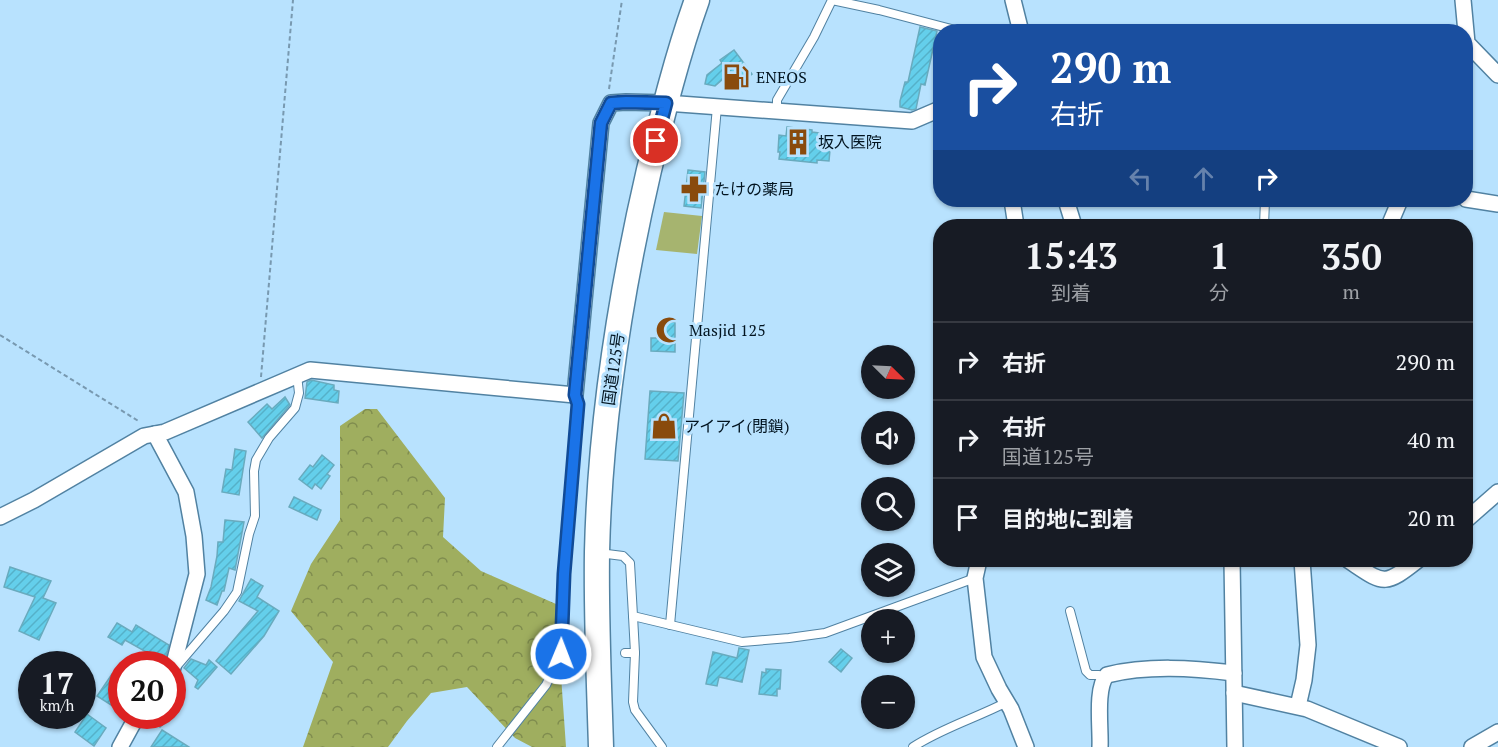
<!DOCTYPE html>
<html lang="ja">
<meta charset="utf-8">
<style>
body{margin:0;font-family:"PT Serif","Noto Sans JP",serif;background:#242831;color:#f1f3f6;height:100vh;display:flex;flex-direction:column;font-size:22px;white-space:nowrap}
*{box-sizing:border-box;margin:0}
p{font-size:20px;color:#9ea1a6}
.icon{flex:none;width:33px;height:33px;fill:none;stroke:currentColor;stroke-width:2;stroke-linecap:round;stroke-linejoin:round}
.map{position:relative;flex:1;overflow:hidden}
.side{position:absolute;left:933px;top:219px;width:540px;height:348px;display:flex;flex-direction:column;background:#171b24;border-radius:24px;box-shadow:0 2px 4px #0004}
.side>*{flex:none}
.banner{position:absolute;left:933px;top:24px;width:540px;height:183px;border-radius:24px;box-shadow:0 2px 4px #0004;background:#1a4fa0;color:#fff;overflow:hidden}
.needle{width:39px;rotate:114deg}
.fabs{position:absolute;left:861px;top:345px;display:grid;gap:12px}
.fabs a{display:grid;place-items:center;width:54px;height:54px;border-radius:50%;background:#171b24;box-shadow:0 2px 4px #0004;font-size:30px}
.speed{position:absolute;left:18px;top:651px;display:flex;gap:12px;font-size:30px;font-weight:700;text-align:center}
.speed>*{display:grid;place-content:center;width:78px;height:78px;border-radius:50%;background:#171b24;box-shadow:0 2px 4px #0004;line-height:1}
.speed small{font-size:15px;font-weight:400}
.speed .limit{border:9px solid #d22;background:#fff;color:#111}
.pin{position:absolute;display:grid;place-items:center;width:51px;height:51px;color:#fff;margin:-26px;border:3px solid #fff;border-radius:50%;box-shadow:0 2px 6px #0007}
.me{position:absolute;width:66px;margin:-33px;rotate:1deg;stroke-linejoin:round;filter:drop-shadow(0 0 4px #0008)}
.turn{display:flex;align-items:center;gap:21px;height:126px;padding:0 18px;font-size:27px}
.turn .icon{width:78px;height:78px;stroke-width:2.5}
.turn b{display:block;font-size:42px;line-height:51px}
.lanes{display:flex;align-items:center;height:57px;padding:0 18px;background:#0003;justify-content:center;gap:30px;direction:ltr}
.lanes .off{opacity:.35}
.eta{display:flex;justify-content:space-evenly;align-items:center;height:102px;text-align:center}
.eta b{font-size:36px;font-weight:800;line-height:42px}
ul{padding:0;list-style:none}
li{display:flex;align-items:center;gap:18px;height:78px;padding:0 18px;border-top:2px solid #363941}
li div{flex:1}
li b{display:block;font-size:22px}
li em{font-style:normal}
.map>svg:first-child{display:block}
.forest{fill:url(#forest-crowns)}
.green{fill:#a6b46f}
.building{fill:url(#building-hatch);stroke:#69abbe;stroke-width:1.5}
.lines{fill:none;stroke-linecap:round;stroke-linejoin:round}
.service-casing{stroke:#5182a2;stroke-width:10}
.minor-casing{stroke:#5182a2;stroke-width:18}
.trunk-casing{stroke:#5182a2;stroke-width:27}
.path{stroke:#7899b0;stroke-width:2;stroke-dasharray:4.5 3;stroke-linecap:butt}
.service{stroke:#fff;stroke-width:8}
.minor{stroke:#fff;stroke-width:15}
.trunk{stroke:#fff;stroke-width:24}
.route-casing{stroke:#114b97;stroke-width:15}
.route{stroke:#1a73e8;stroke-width:10}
.labels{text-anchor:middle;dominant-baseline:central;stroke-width:6;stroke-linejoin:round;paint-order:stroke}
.poi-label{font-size:16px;fill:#021420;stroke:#b8e2fe;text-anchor:start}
.street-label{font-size:16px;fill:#021420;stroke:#b8e2fe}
</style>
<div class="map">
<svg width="1498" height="747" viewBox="0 0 1498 747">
<defs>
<pattern id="forest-crowns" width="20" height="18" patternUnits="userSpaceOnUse" patternTransform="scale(1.5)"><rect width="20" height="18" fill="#9fae5f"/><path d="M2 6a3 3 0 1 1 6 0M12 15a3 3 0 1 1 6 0" fill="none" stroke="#7f8c4e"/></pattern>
<pattern id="building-hatch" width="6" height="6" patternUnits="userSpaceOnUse" patternTransform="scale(1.5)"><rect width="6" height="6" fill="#64cfeb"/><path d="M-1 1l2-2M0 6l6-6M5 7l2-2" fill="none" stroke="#55b1c9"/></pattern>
</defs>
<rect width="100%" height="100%" fill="#b8e2fe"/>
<polygon class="forest" points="365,409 377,409 445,498 443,537 481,571 556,604 566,747 532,747 515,738 467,687 431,693 407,721 388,747 303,747 333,662 291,611 311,564 340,520 340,426"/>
<polygon class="green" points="664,212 702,216 697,254 656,250"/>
<g class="building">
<polygon points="920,27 937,31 925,85 921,84 916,109 912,110 900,107 900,101 905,82 908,82"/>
<polygon points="734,50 752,74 739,84 730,73 715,86 705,84 707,75 722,63 720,60"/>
<polygon points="787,127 812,130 812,132 819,133 818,148 830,150 829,161 817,160 817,163 779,159 780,152 778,152 779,135 786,136"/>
<polygon points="688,170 705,172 701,208 684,206"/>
<polygon points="664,322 675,322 675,352 651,351 651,338 664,338"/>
<polygon points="311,380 334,385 334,390 339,391 338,403 305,398 307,382"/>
<polygon points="650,391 684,393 678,461 645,459"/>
<polygon points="285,397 290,405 262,438 248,422 267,404 272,409"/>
<polygon points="235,449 246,451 239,495 222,492 226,469 232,470"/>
<polygon points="322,455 334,465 327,474 330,476 321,489 315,484 312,489 299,479 310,465 313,467"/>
<polygon points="294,497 321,510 317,520 289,507"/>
<polygon points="225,520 244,522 235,570 229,568 224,591 222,591 217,605 206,600 211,587 217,556 218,542 223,542"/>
<polygon points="10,567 51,581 43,598 56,603 39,640 19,631 35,597 4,587"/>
<polygon points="251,579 263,586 257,597 279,611 264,636 231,674 216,661 258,611 239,601"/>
<polygon points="117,623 132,632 136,625 169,645 166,656 160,664 144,664 150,654 125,640 122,645 108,637"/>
<polygon points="739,648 749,650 742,682 719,677 717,686 706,684 713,652 737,658"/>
<polygon points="841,649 852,658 841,672 829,662"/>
<polygon points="191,659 206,665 209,660 217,667 198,689 195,687 198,680 184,668"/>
<polygon points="766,669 781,670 780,689 777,689 777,696 759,694 762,672 766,673"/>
<polygon points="112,674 122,681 122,712 97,696"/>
<polygon points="87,714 106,728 94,746 75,732"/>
<polygon points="148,716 171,716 160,727"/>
<polygon points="162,730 189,747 151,747"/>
</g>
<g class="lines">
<g class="service-casing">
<g id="service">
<polyline points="832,0 879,10 963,32"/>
<polyline points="777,111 777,100 814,37 832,0"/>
<polyline points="1264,226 1265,200"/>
<polyline points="599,553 623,556 630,563 633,616 742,642 789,638 825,633 975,578"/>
<polyline points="1070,611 1086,671 1090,675 1099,675 1104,677"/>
<polyline points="633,616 635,653 633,702 635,710 662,747"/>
<polyline points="670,625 717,107"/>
<polyline points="625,653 635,653"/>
<polyline points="176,667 224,611 237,592 249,534 255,516 254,471 256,460 269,438 295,408 299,393 297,375"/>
<polyline points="497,747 546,685 561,654 564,575 578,404 575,395"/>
<path d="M913,747C942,728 976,718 1007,702"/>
</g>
</g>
<g class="minor-casing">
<g id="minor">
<polyline points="1013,0 1021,32"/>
<polyline points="1463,0 1467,43 1498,75"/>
<polyline points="1466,199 1498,204"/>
<polyline points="1012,200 1016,226"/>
<polyline points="1066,200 1074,226"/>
<polyline points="1389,226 1400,200"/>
<polyline points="155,434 186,492 194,536 197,574 172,671"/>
<polyline points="0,517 34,500 144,436 165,432 310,370 575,395 601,123 611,103 626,102 666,103 912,121 940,109"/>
<polyline points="1466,520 1498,492"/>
<polyline points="979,560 975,578 984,657 999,689 1011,709 1026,747"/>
<polyline points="1232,560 1235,747"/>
<path d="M1348,560C1383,583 1383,588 1418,560"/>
<polyline points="1234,693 1307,709 1399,747"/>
<polyline points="1298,706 1304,680 1308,645 1302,560"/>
<polyline points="120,747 137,716"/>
<path d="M1100,747C1101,729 1095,688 1107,675C1148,665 1192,668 1234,673"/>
<polyline points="1472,747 1498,732"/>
</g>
</g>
<g class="trunk-casing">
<path id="trunk" d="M601,747C599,682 596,617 597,552C600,423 620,295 649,170C663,113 677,56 697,0"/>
</g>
<g class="path">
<polyline points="609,89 622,0"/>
<polyline points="0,335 140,422"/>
<polyline points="261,377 293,0"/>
</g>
<use href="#service" class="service"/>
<use href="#minor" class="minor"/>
<use href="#trunk" class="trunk"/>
</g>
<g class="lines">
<g class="route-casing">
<polyline id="route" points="561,654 564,574 578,404 575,395 601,123 611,103 626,102 666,103 656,141"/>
</g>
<use href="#route" class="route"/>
</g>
<defs>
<g id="fuel-bare" transform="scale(2.07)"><path d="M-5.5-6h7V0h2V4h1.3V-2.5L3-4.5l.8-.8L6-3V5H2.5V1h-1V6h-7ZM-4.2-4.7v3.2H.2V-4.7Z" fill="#894b0d" stroke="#b8e2fe" stroke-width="2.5" paint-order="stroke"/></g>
<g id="building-bare" transform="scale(2.07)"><path d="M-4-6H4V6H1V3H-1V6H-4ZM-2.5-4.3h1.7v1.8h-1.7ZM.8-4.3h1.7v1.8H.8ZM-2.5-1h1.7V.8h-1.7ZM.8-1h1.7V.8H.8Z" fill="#894b0d" stroke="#b8e2fe" stroke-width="2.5" paint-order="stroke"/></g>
<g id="pharmacy-bare" transform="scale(2.07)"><path d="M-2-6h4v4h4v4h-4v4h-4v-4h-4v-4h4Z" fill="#894b0d" stroke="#b8e2fe" stroke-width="2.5" paint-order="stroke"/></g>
<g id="mosque-bare" transform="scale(2.07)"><path d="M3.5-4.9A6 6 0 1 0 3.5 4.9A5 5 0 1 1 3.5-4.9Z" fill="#894b0d" stroke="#b8e2fe" stroke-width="2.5" paint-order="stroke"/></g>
<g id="shop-bare" transform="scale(2.07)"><path d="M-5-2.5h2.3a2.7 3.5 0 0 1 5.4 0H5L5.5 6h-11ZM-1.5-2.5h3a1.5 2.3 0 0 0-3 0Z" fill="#894b0d" stroke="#b8e2fe" stroke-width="2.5" paint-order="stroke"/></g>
</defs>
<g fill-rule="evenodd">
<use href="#fuel-bare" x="736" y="77"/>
<use href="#building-bare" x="798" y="142"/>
<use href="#pharmacy-bare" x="694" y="189"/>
<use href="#mosque-bare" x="669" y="330"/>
<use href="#shop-bare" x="664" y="426"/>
</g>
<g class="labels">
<g class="poi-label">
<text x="756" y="77">ENEOS</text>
<text x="818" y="142">坂入医院</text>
<text x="714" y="189">たけの薬局</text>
<text x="689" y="330">Masjid 125</text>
<text x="684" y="426">アイアイ(閉鎖)</text>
</g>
<g class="street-label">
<text transform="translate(613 369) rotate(-82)">国道125号</text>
</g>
</g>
</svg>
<div class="fabs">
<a><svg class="needle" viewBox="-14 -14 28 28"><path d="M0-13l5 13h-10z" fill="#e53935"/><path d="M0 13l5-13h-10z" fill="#9ea1a6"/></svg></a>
<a><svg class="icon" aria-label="sound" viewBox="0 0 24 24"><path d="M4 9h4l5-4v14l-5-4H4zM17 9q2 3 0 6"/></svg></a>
<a><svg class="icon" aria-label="search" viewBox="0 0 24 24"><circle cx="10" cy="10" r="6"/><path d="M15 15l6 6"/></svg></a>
<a><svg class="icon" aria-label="layers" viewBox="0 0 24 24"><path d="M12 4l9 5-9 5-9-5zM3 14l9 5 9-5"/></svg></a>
<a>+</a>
<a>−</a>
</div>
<div class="speed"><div>17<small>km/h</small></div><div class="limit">20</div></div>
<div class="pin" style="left:656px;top:141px;background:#d93025"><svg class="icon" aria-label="arrive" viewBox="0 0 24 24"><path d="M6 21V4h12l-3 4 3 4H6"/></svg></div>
<svg class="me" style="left:561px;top:654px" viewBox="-20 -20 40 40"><circle r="17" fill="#1a73e8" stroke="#fff" stroke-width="3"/><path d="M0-11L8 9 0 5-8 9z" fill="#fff"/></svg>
<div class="banner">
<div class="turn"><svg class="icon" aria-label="right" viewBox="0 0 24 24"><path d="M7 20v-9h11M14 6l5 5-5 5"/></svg><div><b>290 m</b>右折</div></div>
<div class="lanes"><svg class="icon off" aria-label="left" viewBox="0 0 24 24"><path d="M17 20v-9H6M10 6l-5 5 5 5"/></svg><svg class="icon off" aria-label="ahead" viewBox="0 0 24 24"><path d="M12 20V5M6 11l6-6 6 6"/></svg><svg class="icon" aria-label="right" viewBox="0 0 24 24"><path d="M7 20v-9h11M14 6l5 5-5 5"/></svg></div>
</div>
<section class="side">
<div class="eta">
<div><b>15:43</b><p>到着</p></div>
<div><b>1</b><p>分</p></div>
<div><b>350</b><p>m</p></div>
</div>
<ul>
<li><svg class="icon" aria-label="right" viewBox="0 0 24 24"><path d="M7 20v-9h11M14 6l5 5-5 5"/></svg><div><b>右折</b></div><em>290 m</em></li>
<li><svg class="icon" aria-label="right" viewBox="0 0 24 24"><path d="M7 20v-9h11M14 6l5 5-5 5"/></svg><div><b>右折</b><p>国道125号</p></div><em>40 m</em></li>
<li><svg class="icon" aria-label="arrive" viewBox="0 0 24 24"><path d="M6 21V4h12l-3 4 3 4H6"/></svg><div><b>目的地に到着</b></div><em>20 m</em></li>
</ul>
</section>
</div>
